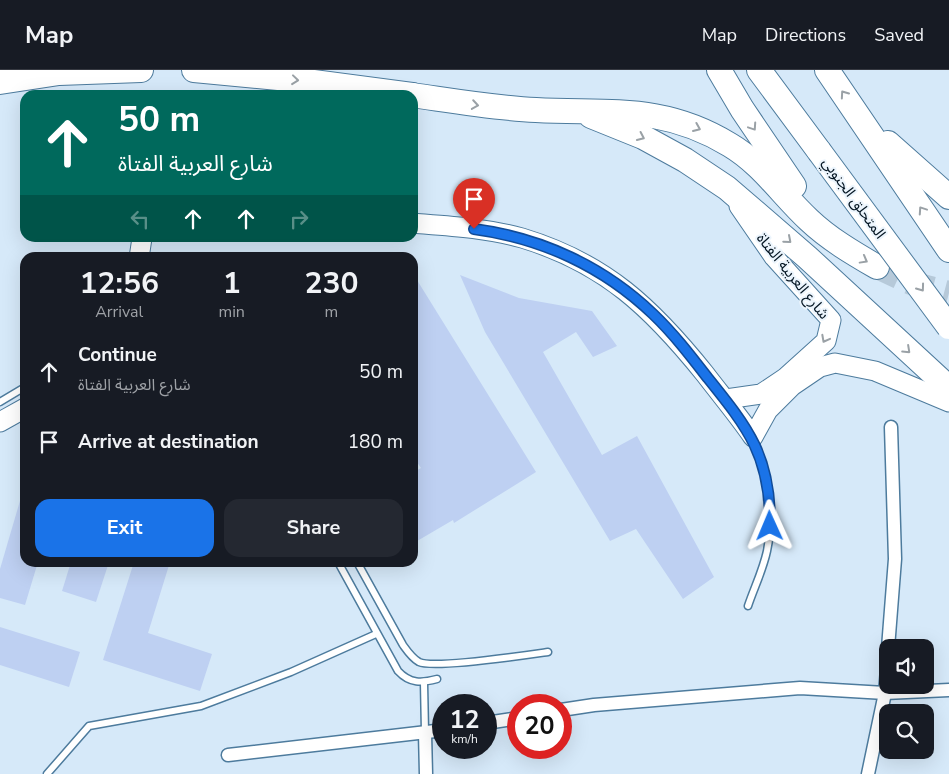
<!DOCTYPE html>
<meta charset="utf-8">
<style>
body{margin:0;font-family:"Nunito Sans","Noto Sans Arabic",sans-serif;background:#242831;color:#f1f3f6;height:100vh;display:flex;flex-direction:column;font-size:19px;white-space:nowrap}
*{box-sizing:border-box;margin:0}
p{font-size:16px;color:#9ea1a6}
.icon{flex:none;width:28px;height:28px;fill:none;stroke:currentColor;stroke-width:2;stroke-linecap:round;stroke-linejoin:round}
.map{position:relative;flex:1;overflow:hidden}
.details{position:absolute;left:20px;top:182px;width:398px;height:315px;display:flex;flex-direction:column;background:#171b24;border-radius:15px;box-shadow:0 5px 20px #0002}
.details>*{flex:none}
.hud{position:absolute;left:20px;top:20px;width:398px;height:152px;border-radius:15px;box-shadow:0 5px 20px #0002;background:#00695c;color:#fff;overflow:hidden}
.controls{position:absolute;left:879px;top:569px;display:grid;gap:10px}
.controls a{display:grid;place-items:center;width:55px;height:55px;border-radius:10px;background:#171b24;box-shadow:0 5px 20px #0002;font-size:25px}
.speed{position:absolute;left:432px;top:624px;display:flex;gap:10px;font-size:25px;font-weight:700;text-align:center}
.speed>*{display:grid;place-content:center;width:65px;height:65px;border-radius:50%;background:#171b24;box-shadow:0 5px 20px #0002;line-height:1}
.speed small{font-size:12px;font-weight:400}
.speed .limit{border:8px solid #d22;background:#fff;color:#111}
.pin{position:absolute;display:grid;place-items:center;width:42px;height:42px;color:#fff;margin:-51px -21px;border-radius:50% 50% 50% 0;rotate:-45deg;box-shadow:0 0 5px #0007}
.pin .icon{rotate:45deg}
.me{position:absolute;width:55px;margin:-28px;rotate:359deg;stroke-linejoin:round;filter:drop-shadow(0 0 4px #0008)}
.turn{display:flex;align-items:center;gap:18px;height:105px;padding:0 15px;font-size:22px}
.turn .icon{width:65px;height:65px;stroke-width:2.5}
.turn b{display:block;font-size:35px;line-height:42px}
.lanes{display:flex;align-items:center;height:48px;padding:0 15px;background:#0003;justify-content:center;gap:25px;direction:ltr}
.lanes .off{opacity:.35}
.eta{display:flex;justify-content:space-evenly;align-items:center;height:85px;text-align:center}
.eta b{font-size:30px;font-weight:700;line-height:35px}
.primary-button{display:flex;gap:10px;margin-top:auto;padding:10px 15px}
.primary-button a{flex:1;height:58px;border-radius:15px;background:#1a73e8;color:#fff;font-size:20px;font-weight:700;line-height:58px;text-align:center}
.primary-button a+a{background:#242831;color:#f1f3f6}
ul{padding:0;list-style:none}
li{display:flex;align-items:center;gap:15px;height:70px;padding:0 15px}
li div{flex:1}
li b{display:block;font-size:19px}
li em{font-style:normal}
header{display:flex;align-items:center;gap:30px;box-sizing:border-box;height:70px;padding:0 25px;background:#171b24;border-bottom:1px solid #363941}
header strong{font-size:24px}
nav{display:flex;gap:28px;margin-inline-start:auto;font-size:18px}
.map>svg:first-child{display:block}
.building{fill:#bed0f2}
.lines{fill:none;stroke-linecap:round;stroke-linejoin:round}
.highway-tunnel{stroke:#b6c9d9;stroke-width:24;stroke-dasharray:24 12;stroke-linecap:butt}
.lane-casing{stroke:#4d7b9d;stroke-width:9}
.street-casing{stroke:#4d7b9d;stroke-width:15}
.secondary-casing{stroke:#4d7b9d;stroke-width:21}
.highway-casing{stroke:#4d7b9d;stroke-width:26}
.lane{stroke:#fff;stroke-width:6}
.street{stroke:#fff;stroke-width:12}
.secondary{stroke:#fff;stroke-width:19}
.highway{stroke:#fff;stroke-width:24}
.highway-bridge-casing{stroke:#4d7b9d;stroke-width:26;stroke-linecap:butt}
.highway-bridge{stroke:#fff;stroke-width:24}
.oneway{stroke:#9aa1a6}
.route-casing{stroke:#114b97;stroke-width:12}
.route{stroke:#1a73e8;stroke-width:9}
.labels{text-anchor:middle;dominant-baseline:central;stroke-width:4;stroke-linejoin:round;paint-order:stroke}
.street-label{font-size:15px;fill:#031421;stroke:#ecf5fd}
</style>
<header>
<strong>Map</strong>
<nav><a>Map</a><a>Directions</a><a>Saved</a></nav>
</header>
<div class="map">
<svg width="949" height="704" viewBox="0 0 949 704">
<rect width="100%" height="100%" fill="#d6e9f9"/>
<g class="building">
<polygon points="412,202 536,402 454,453 453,450 412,474 412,403 421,398 412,385"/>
<polygon points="460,205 519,228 592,241 617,276 593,287 576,262 543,282 602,385 637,366 714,507 683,529 636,459 610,471 485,262"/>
<polygon points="22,424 25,424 25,492 38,492 25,535 0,528 0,499"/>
<polygon points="71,492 109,492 96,532 62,521"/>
<polygon points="134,492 170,492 148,563 212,584 200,621 103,590"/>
<polygon points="0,557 80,582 69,617 0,595"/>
</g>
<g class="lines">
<polyline class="highway-tunnel" points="877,197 911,213 949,223"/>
<g class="lane-casing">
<g id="lane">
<polyline points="0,332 25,317"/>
<path d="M338,492L398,601C410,614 422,613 437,609"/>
<path d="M357,492L403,575C408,582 412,588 419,592C434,599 527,585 548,582"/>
<path d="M748,536C754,518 763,500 767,481C775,443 768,404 753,369"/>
<polyline points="424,613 425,662"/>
<polyline points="47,704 89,656 201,636 291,602 376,564"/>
</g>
</g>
<g class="street-casing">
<g id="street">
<polyline points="888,578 895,489 891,357"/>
<polyline points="561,640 594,635 800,618 885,623 949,620"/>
<polyline points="486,653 519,648"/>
<polyline points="425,663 426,704"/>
<polyline points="228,685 444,660"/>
<polyline points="868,704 885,623 888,587"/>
</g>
</g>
<g class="secondary-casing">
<g id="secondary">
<path d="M412,153C449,156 486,158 522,168C605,193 652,238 705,304C721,325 738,345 753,367L768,340L792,316L820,297L835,293L875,301L949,332"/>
<polyline points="139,188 142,168"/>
<polyline points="726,329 761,324 785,308 826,271 831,250 774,187 739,136"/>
<polyline points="0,352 25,338"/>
</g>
</g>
<g class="highway-casing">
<g id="highway">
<polyline points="194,0 299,10 412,25"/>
<polyline points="719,0 742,39 794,116"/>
<polyline points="759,0 819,81"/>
<polyline points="827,0 949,180"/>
<polyline points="0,12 59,3 141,0"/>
<path d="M412,25C454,31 494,38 536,40C610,44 663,34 730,75C762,94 782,125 809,150C829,169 853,183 877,197"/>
<polyline points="591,46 643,67 685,90 727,118 807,187 949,318"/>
<polyline points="888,73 949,127"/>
</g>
</g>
<use href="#lane" class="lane"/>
<use href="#street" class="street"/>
<use href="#secondary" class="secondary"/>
<use href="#highway" class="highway"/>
<g class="highway-bridge-casing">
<polyline id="highway-bridge" points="819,81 949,257"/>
</g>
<use href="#highway-bridge" class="highway-bridge"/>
</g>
<defs><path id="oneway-chevron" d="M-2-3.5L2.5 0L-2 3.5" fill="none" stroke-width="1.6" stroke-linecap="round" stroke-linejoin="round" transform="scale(1.25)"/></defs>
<g class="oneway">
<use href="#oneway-chevron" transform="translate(295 10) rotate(6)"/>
<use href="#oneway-chevron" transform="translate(844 24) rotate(-125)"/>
<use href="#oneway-chevron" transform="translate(475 35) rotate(9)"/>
<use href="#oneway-chevron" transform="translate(753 57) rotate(56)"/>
<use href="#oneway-chevron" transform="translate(697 58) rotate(23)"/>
<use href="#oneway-chevron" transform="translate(641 67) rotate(25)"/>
<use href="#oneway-chevron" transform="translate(922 140) rotate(-124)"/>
<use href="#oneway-chevron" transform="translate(788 170) rotate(41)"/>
<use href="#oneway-chevron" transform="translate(864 190) rotate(29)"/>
<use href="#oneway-chevron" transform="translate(921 218) rotate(54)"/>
<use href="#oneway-chevron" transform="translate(825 269) rotate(118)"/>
<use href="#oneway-chevron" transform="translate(907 280) rotate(43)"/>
</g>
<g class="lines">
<g class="route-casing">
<path id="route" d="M474,159C542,168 604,197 653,244C673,263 690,285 707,307C748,358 771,386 770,456"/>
</g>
<use href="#route" class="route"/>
</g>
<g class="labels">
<g class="street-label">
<text transform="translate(854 128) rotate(54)">المتحلق الجنوبي</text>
<text transform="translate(793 206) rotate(51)">شارع العربية الفتاة</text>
</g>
</g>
</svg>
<div class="controls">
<a><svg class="icon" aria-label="sound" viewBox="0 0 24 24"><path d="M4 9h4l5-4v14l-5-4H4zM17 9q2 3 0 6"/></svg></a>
<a><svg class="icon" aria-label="search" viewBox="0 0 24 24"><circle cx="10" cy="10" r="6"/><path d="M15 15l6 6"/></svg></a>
</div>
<div class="speed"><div>12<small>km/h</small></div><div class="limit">20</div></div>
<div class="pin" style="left:474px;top:159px;background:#d93025"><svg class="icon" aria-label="arrive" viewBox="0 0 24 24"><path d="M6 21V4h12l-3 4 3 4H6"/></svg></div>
<svg class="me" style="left:770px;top:456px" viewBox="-20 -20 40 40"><path d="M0-17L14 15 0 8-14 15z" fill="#1a73e8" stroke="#fff" stroke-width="4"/></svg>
<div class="hud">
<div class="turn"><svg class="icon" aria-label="ahead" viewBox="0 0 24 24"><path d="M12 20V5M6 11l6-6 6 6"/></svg><div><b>50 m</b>شارع العربية الفتاة</div></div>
<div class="lanes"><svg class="icon off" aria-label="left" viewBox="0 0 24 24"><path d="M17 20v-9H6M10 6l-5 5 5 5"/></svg><svg class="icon" aria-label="ahead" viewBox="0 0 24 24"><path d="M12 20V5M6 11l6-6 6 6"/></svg><svg class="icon" aria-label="ahead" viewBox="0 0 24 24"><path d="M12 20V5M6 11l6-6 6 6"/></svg><svg class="icon off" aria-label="right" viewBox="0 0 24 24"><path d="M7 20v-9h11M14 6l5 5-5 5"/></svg></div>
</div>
<section class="details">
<div class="eta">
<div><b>12:56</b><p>Arrival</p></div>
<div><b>1</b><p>min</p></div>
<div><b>230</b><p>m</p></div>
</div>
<ul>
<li><svg class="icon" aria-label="ahead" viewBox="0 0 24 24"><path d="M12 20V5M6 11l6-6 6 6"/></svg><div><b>Continue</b><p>شارع العربية الفتاة</p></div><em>50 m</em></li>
<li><svg class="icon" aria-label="arrive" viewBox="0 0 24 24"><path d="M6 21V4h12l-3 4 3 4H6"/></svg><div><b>Arrive at destination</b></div><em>180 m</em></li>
</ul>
<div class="primary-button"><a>Exit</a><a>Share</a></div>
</section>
</div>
